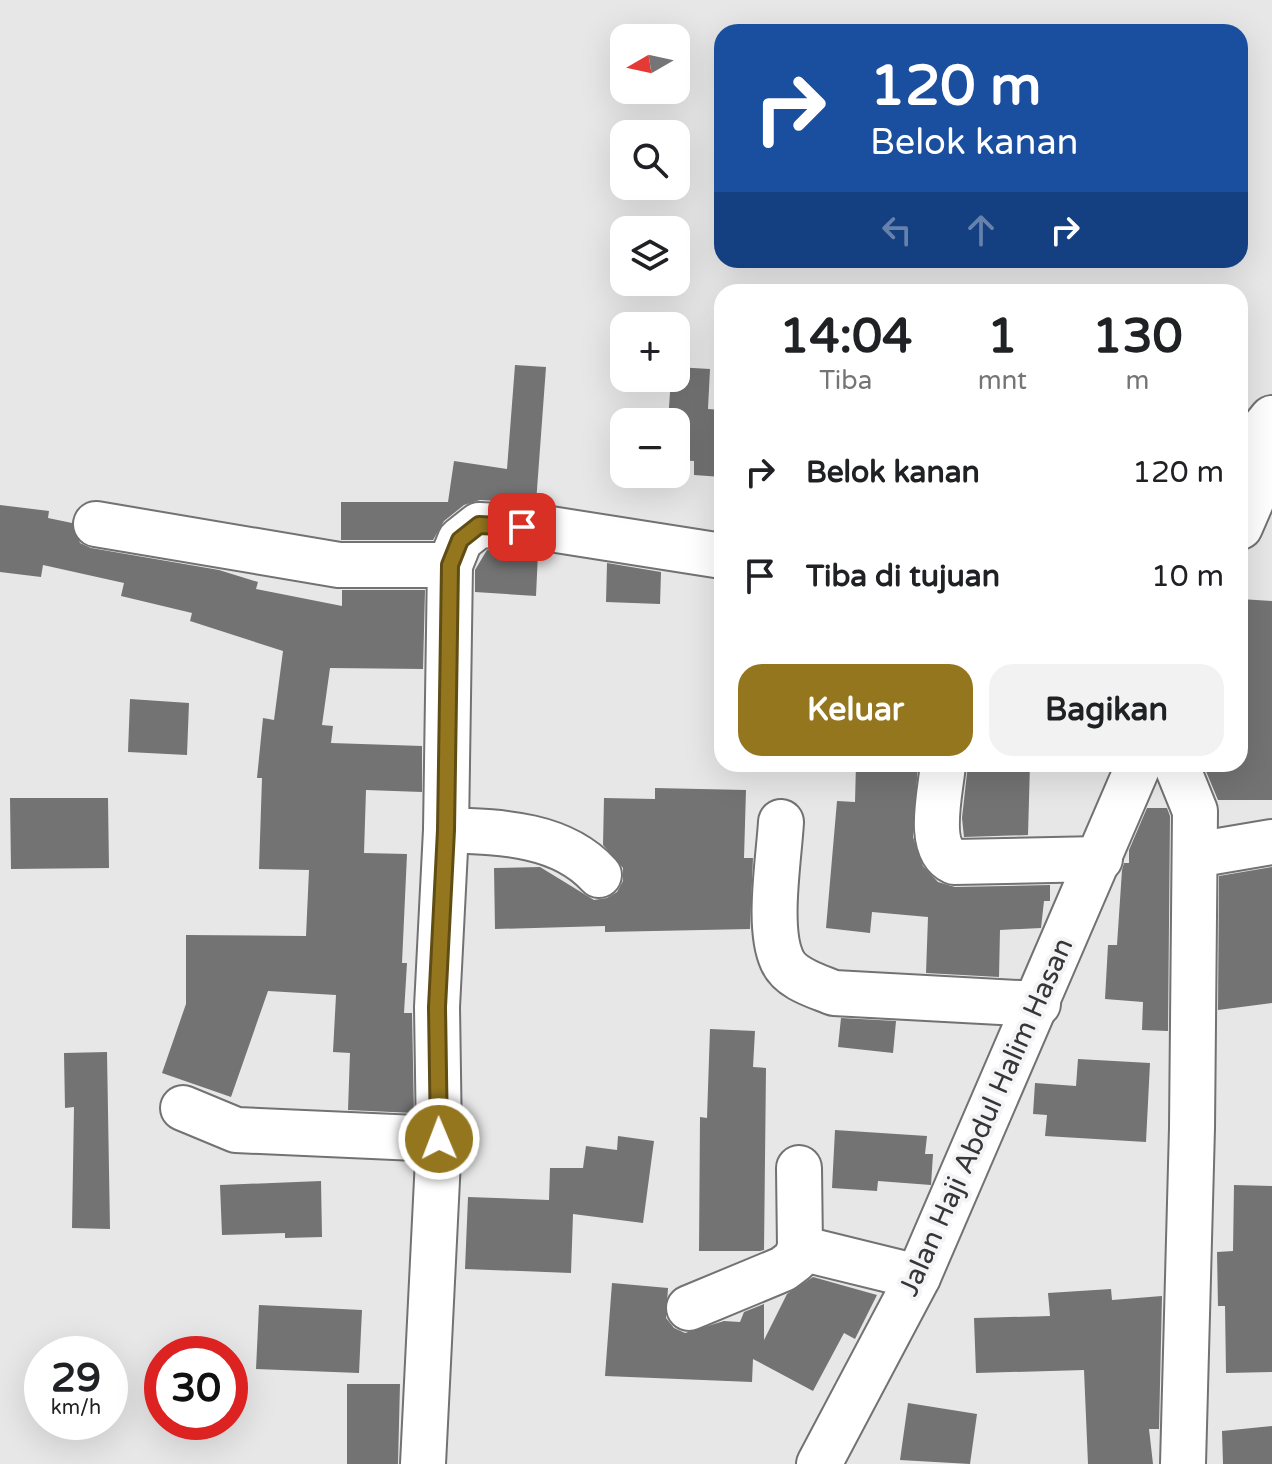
<!DOCTYPE html>
<html lang="id">
<meta charset="utf-8">
<style>
body{margin:0;font-family:"Varela Round",sans-serif;background:#f2f2f2;color:#202124;height:100vh;display:flex;flex-direction:column;font-size:30px;white-space:nowrap}
*{box-sizing:border-box;margin:0}
p{font-size:26px;color:#757577}
.icon{flex:none;width:44px;height:44px;fill:none;stroke:currentColor;stroke-width:2;stroke-linecap:round;stroke-linejoin:round}
.map{position:relative;flex:1;overflow:hidden}
.sheet{position:absolute;left:714px;top:284px;width:534px;height:488px;display:flex;flex-direction:column;background:#fff;border-radius:24px;box-shadow:0 8px 32px #0002}
.sheet>*{flex:none}
.top-card{position:absolute;left:714px;top:24px;width:534px;height:244px;border-radius:24px;box-shadow:0 8px 32px #0002;background:#1a4fa0;color:#fff;overflow:hidden}
.needle{width:52px;rotate:261deg}
.tools{position:absolute;left:610px;top:24px;display:grid;gap:16px}
.tools a{display:grid;place-items:center;width:80px;height:80px;border-radius:16px;background:#fff;box-shadow:0 8px 32px #0002;font-size:40px}
.speed{position:absolute;left:24px;top:1336px;display:flex;gap:16px;font-size:40px;font-weight:700;text-align:center}
.speed>*{display:grid;place-content:center;width:104px;height:104px;border-radius:50%;background:#fff;box-shadow:0 8px 32px #0002;line-height:1}
.speed small{font-size:20px;font-weight:400}
.speed .limit{border:12px solid #d22;background:#fff;color:#111}
.pin{position:absolute;display:grid;place-items:center;width:68px;height:68px;color:#fff;margin:-34px;border-radius:16px;box-shadow:0 4px 12px #0006}
.me{position:absolute;width:88px;margin:-44px;rotate:359deg;stroke-linejoin:round;filter:drop-shadow(0 0 6px #0008)}
.turn{display:flex;align-items:center;gap:28px;height:168px;padding:0 24px;font-size:36px}
.turn .icon{width:104px;height:104px;stroke-width:2.5}
.turn b{display:block;font-size:56px;line-height:68px}
.lanes{display:flex;align-items:center;height:76px;padding:0 24px;background:#0003;justify-content:center;gap:40px;direction:ltr}
.lanes .off{opacity:.35}
.eta{display:flex;justify-content:space-evenly;align-items:center;height:136px;text-align:center}
.eta b{font-size:48px;font-weight:700;line-height:56px}
.cta{display:flex;gap:16px;margin-top:auto;padding:16px 24px}
.cta a{flex:1;height:92px;border-radius:24px;background:#94761e;color:#fff;font-size:32px;font-weight:700;line-height:92px;text-align:center}
.cta a+a{background:#f2f2f2;color:#202124}
ul{padding:0;list-style:none}
li{display:flex;align-items:center;gap:24px;height:104px;padding:0 24px}
li div{flex:1}
li b{display:block;font-size:30px}
li em{font-style:normal}
.map>svg:first-child{display:block}
.building{fill:#747374}
.lines{fill:none;stroke-linecap:round;stroke-linejoin:round}
.minor-casing{stroke:#727273;stroke-width:48}
.minor{stroke:#fff;stroke-width:44}
.route-casing{stroke:#604d14;stroke-width:20}
.route{stroke:#94761e;stroke-width:14}
.labels{text-anchor:middle;dominant-baseline:central;stroke-width:8;stroke-linejoin:round;paint-order:stroke}
.street-label{font-size:28px;fill:#363637;stroke:#f4f4f6}
</style>
<div class="map">
<svg width="1272" height="1464" viewBox="0 0 1272 1464">
<rect width="100%" height="100%" fill="#e7e7e8"/>
<g class="building">
<polygon points="515,365 546,367 536,503 480,500 464,505 444,521 433,540 341,540 341,502 448,502 454,461 507,469"/>
<polygon points="676,367 710,369 708,409 722,410 722,477 694,475 694,461 676,460 676,422 668,422 671,378 676,378"/>
<polygon points="0,505 49,511 48,518 72,523 80,543 91,548 219,570 258,582 256,589 342,606 342,590 425,590 423,669 330,668 322,725 333,726 331,743 422,746 422,792 366,790 364,853 407,854 402,963 407,963 404,1013 412,1013 414,1113 348,1110 350,1053 333,1052 336,995 268,991 231,1097 162,1073 186,1004 186,935 306,936 309,870 259,869 262,778 257,778 263,718 274,720 283,651 190,621 192,613 121,596 124,583 43,565 41,577 0,572"/>
<polygon points="487,550 538,553 536,596 475,592 475,570"/>
<polygon points="607,563 661,572 660,604 606,602"/>
<polygon points="1240,599 1272,601 1272,800 1218,800 1203,764 1240,764"/>
<polygon points="130,699 189,703 187,755 128,752"/>
<polygon points="856,764 918,764 913,837 923,866 938,882 955,887 1050,885 1050,901 1044,901 1041,928 1000,930 999,977 926,973 928,917 872,912 870,933 826,928 837,801 855,802"/>
<polygon points="968,764 1030,764 1028,835 964,837 962,818"/>
<polygon points="655,788 746,790 744,858 753,858 750,929 605,932 605,926 495,929 494,868 540,867 594,900 607,898 617,892 623,881 623,868 603,845 604,798 655,799"/>
<polygon points="10,798 108,798 109,868 11,869"/>
<polygon points="1147,808 1167,808 1170,816 1168,1031 1142,1030 1143,1002 1105,999 1108,945 1117,945 1122,870 1124,863 1129,863 1129,850"/>
<polygon points="1272,867 1272,1003 1218,1010 1219,876"/>
<polygon points="841,1018 896,1021 893,1053 838,1047"/>
<polygon points="710,1029 755,1031 753,1067 766,1068 764,1250 760,1251 699,1251 700,1117 707,1118"/>
<polygon points="107,1052 110,1229 72,1228 74,1107 65,1108 64,1053"/>
<polygon points="1078,1059 1150,1063 1146,1142 1045,1136 1047,1115 1033,1114 1035,1083 1076,1086"/>
<polygon points="835,1130 927,1136 925,1154 933,1154 931,1185 878,1181 877,1191 832,1188"/>
<polygon points="618,1136 654,1141 643,1223 573,1214 571,1273 465,1269 468,1197 549,1200 550,1168 583,1168 586,1146 617,1150"/>
<polygon points="321,1181 322,1237 285,1238 285,1233 222,1235 220,1185"/>
<polygon points="1234,1185 1272,1186 1272,1372 1226,1373 1225,1306 1218,1306 1217,1252 1233,1251"/>
<polygon points="813,1277 877,1295 855,1339 844,1333 813,1391 753,1359 752,1382 605,1376 612,1283 668,1288 666,1318 674,1328 685,1333 724,1321 740,1322 744,1312 764,1304 764,1340 787,1294"/>
<polygon points="1111,1289 1112,1300 1162,1296 1159,1429 1149,1429 1153,1464 1088,1464 1084,1370 976,1373 974,1318 1050,1316 1048,1293"/>
<polygon points="259,1305 362,1310 359,1373 256,1369"/>
<polygon points="347,1384 400,1384 398,1464 347,1464"/>
<polygon points="908,1403 977,1414 970,1464 900,1460"/>
<polygon points="1272,1426 1272,1464 1223,1464 1222,1431"/>
</g>
<g class="lines">
<g class="minor-casing">
<g id="minor">
<polyline points="96,524 339,565 450,565"/>
<polyline points="1240,527 1256,490 1259,434 1272,418"/>
<path d="M943,764C941,791 925,848 954,862L1100,859"/>
<polyline points="1176,764 1195,811 1192,1128 1183,1464"/>
<path d="M781,822C779,858 767,928 782,960C790,979 817,986 834,993L1038,1004"/>
<path d="M446,830C499,832 561,833 599,875"/>
<polyline points="1195,855 1272,842"/>
<polyline points="183,1108 236,1130 439,1139"/>
<polyline points="799,1168 800,1248 918,1277"/>
<polyline points="689,1308 783,1269 795,1260 800,1248"/>
<polyline points="423,1464 439,1139 437,1007 446,830 450,565 460,540 479,525 544,528 722,556"/>
<polyline points="819,1464 918,1277 1139,764"/>
</g>
</g>
<use href="#minor" class="minor"/>
</g>
<g class="lines">
<g class="route-casing">
<polyline id="route" points="439,1139 437,1007 446,830 450,565 460,540 479,525 522,527"/>
</g>
<use href="#route" class="route"/>
</g>
<g class="labels">
<g class="street-label">
<text transform="translate(986 1117) rotate(-66)">Jalan Haji Abdul Halim Hasan</text>
</g>
</g>
</svg>
<div class="tools">
<a><svg class="needle" viewBox="-14 -14 28 28"><path d="M0-13l5 13h-10z" fill="#e53935"/><path d="M0 13l5-13h-10z" fill="#757577"/></svg></a>
<a><svg class="icon" aria-label="search" viewBox="0 0 24 24"><circle cx="10" cy="10" r="6"/><path d="M15 15l6 6"/></svg></a>
<a><svg class="icon" aria-label="layers" viewBox="0 0 24 24"><path d="M12 4l9 5-9 5-9-5zM3 14l9 5 9-5"/></svg></a>
<a>+</a>
<a>−</a>
</div>
<div class="speed"><div>29<small>km/h</small></div><div class="limit">30</div></div>
<div class="pin" style="left:522px;top:527px;background:#d93025"><svg class="icon" aria-label="arrive" viewBox="0 0 24 24"><path d="M6 21V4h12l-3 4 3 4H6"/></svg></div>
<svg class="me" style="left:439px;top:1139px" viewBox="-20 -20 40 40"><circle r="17" fill="#94761e" stroke="#fff" stroke-width="3"/><path d="M0-11L8 9 0 5-8 9z" fill="#fff"/></svg>
<div class="top-card">
<div class="turn"><svg class="icon" aria-label="right" viewBox="0 0 24 24"><path d="M7 20v-9h11M14 6l5 5-5 5"/></svg><div><b>120 m</b>Belok kanan</div></div>
<div class="lanes"><svg class="icon off" aria-label="left" viewBox="0 0 24 24"><path d="M17 20v-9H6M10 6l-5 5 5 5"/></svg><svg class="icon off" aria-label="ahead" viewBox="0 0 24 24"><path d="M12 20V5M6 11l6-6 6 6"/></svg><svg class="icon" aria-label="right" viewBox="0 0 24 24"><path d="M7 20v-9h11M14 6l5 5-5 5"/></svg></div>
</div>
<section class="sheet">
<div class="eta">
<div><b>14:04</b><p>Tiba</p></div>
<div><b>1</b><p>mnt</p></div>
<div><b>130</b><p>m</p></div>
</div>
<ul>
<li><svg class="icon" aria-label="right" viewBox="0 0 24 24"><path d="M7 20v-9h11M14 6l5 5-5 5"/></svg><div><b>Belok kanan</b></div><em>120 m</em></li>
<li><svg class="icon" aria-label="arrive" viewBox="0 0 24 24"><path d="M6 21V4h12l-3 4 3 4H6"/></svg><div><b>Tiba di tujuan</b></div><em>10 m</em></li>
</ul>
<div class="cta"><a>Keluar</a><a>Bagikan</a></div>
</section>
</div>
